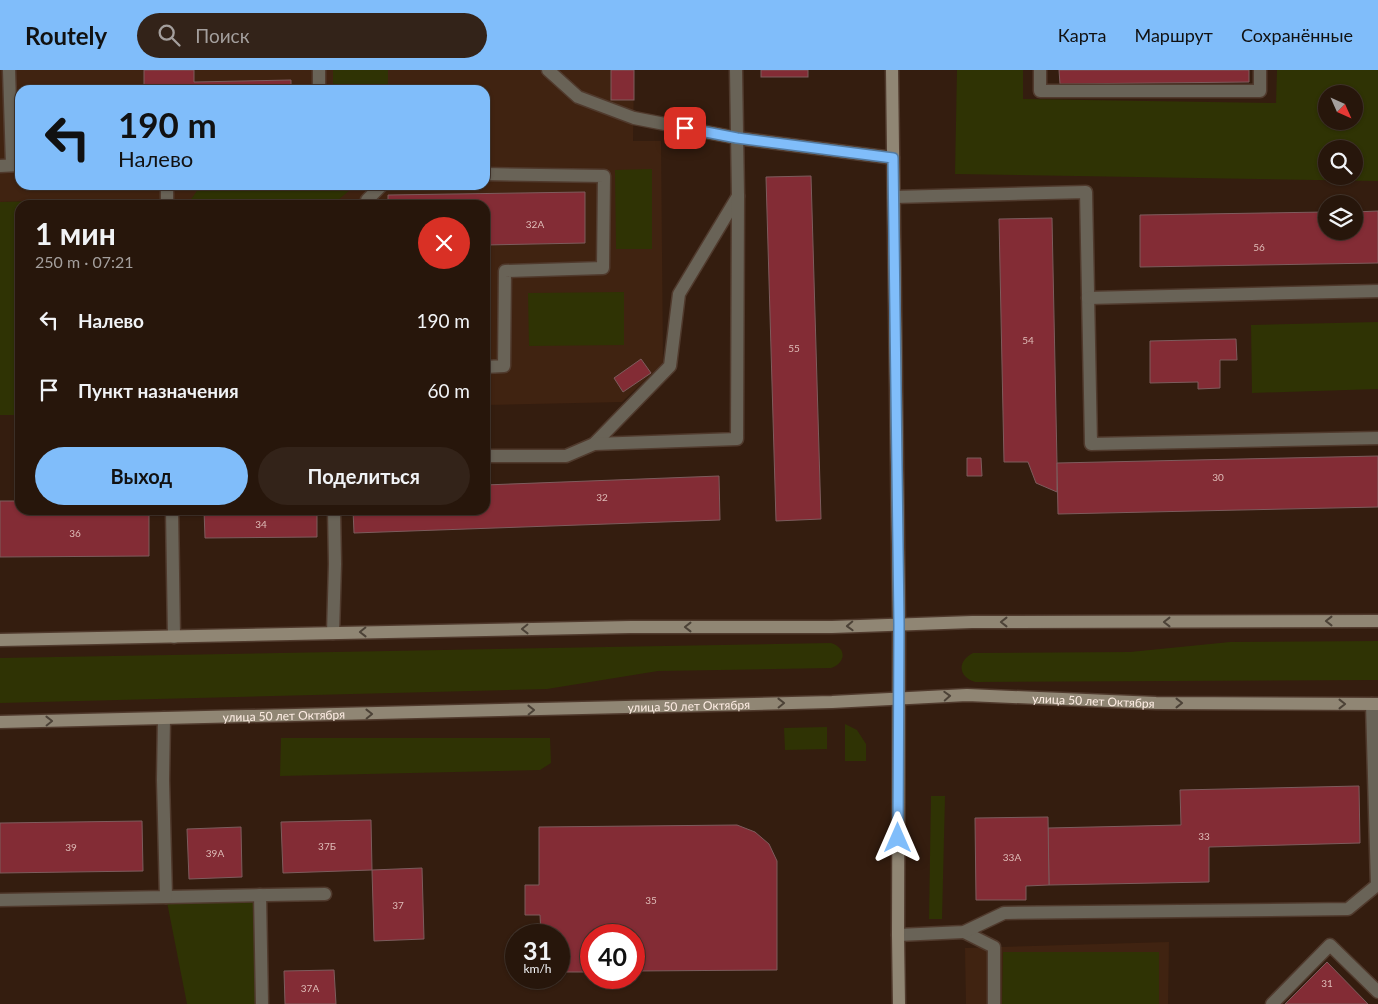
<!DOCTYPE html>
<html lang="ru">
<meta charset="utf-8">
<style>
body{margin:0;font-family:Lato,sans-serif;background:#332319;color:#f1f3f6;height:100vh;display:flex;flex-direction:column;font-size:19px;white-space:nowrap}
*{box-sizing:border-box;margin:0}
p{font-size:16px;color:#a49f9d}
.icon{flex:none;width:28px;height:28px;fill:none;stroke:currentColor;stroke-width:2;stroke-linecap:round;stroke-linejoin:round}
.map{position:relative;flex:1;overflow:hidden}
.sheet{position:absolute;left:15px;top:130px;width:475px;height:315px;display:flex;flex-direction:column;background:#27160b;border-radius:15px;box-shadow:0 1px 4px #0004,0 0 0 1px #43352c}
.sheet>*{flex:none}
.guide{position:absolute;left:15px;top:15px;width:475px;height:105px;border-radius:15px;box-shadow:0 1px 4px #0004,0 0 0 1px #43352c;background:#80bdfa;color:#111;overflow:hidden}
.needle{width:32px;rotate:135deg}
.fabs{position:absolute;left:1318px;top:15px;display:grid;gap:10px}
.fabs a{display:grid;place-items:center;width:45px;height:45px;border-radius:50%;background:#27160b;box-shadow:0 1px 4px #0004,0 0 0 1px #43352c;font-size:25px}
.speed{position:absolute;left:505px;top:854px;display:flex;gap:10px;font-size:25px;font-weight:700;text-align:center}
.speed>*{display:grid;place-content:center;width:65px;height:65px;border-radius:50%;background:#27160b;box-shadow:0 1px 4px #0004,0 0 0 1px #43352c;line-height:1}
.speed small{font-size:12px;font-weight:400}
.speed .limit{border:8px solid #d22;background:#fff;color:#111}
.pin{position:absolute;display:grid;place-items:center;width:42px;height:42px;color:#fff;margin:-21px;border-radius:10px;box-shadow:0 2px 8px #0006}
.me{position:absolute;width:55px;margin:-28px;rotate:0deg;stroke-linejoin:round;filter:drop-shadow(0 0 4px #0008)}
.turn{display:flex;align-items:center;gap:18px;height:105px;padding:0 20px;font-size:22px}
.turn .icon{width:65px;height:65px;stroke-width:2.5}
.turn b{display:block;font-size:35px;line-height:42px}
.round{display:grid;place-items:center;flex:none;width:52px;height:52px;border-radius:26px;background:#332319}
.headline{display:flex;align-items:center;justify-content:space-between;height:85px;padding:0 20px}
h1{font-size:30px;font-weight:700;line-height:38px}
.cta{display:flex;gap:10px;margin-top:auto;padding:10px 20px}
.cta a{flex:1;height:58px;border-radius:30px;background:#80bdfa;color:#111;font-size:20px;font-weight:700;line-height:58px;text-align:center}
.cta a+a{background:#332319;color:#f1f3f6}
ul{padding:0;list-style:none}
li{display:flex;align-items:center;gap:15px;height:70px;padding:0 20px}
li div{flex:1}
li b{display:block;font-size:19px}
li em{font-style:normal}
header{display:flex;align-items:center;gap:30px;box-sizing:border-box;height:70px;padding:0 25px;background:#80bdfa;color:#111}
header strong{font-size:24px}
nav{display:flex;gap:28px;margin-inline-start:auto;font-size:18px}
.search{width:350px;height:45px;background:#332319;display:flex;align-items:center;gap:12px;box-sizing:border-box;padding:0 18px;border-radius:28px;color:#a49f9d;font-size:19px}
.map>svg:first-child{display:block}
.built{fill:#402311;fill-rule:evenodd}
.green{fill:#2f3304;fill-rule:evenodd}
.building{fill:#832c35;stroke:#7d5c5d}
.lines{fill:none;stroke-linecap:round;stroke-linejoin:round}
.lane-casing{stroke:#503a2d;stroke-width:15}
.secondary-casing{stroke:#503a2d;stroke-width:15}
.lane{stroke:#696357;stroke-width:12}
.secondary{stroke:#908674;stroke-width:12}
.oneway{stroke:#4c4237}
.route-casing{stroke:#537ba2;stroke-width:12}
.route{stroke:#80bdfa;stroke-width:9}
.labels{text-anchor:middle;dominant-baseline:central;stroke-width:5;stroke-linejoin:round;paint-order:stroke}
.number-label{font-size:10px;fill:#dfbdb8}
.street-label{font-size:12px;fill:#feede4;stroke:#140a05}
</style>
<header>
<strong>Routely</strong>
<div class="search"><svg class="icon" aria-label="search" viewBox="0 0 24 24"><circle cx="10" cy="10" r="6"/><path d="M15 15l6 6"/></svg>Поиск</div>
<nav><a>Карта</a><a>Маршрут</a><a>Сохранённые</a></nav>
</header>
<div class="map">
<svg width="1378" height="934" viewBox="0 0 1378 934">
<rect width="100%" height="100%" fill="#341d0f"/>
<g class="built">
<path d="M0,0H634L633,71H661L663,293L622,332L485,335V135H126L120,129L0,132ZM20,20H485V115H20Z"/>
<polygon points="1169,872 1168,934 966,934 965,878"/>
</g>
<g class="green">
<rect x="333" y="0" width="55" height="20"/>
<path d="M957,0H1023V29L1276,33L1277,0H1378V111L955,104ZM1326,24H1354V51H1326ZM1326,79H1354V106H1326Z"/>
<polygon points="652,99 652,179 616,179 615,100"/>
<polygon points="201,115 356,115 338,130 214,135 187,135"/>
<polygon points="120,129 126,135 20,135 20,345 0,345 0,132"/>
<polygon points="624,222 624,275 529,276 528,223"/>
<polygon points="1378,252 1378,319 1252,323 1251,255"/>
<path d="M1378,571V610L975,612C958,607 957,591 973,583L1130,582L1230,572Z"/>
<path d="M831,573C847,578 846,593 831,598L658,601L547,619L0,633V588Z"/>
<polygon points="845,654 857,660 866,674 866,691 845,691"/>
<polygon points="827,657 827,679 785,680 784,658"/>
<polygon points="281,668 550,668 551,693 540,700 280,706"/>
<polygon points="931,726 945,726 942,849 929,849"/>
<polygon points="260,825 262,934 187,934 166,827"/>
<polygon points="1003,882 1159,882 1159,934 1002,934"/>
</g>
<g class="building">
<polygon points="144,0 194,0 194,12 291,10 291,20 37,20 37,18 144,16"/>
<rect x="611" y="0" width="23" height="30"/>
<rect x="761" y="0" width="47" height="7"/>
<polygon points="1059,0 1249,0 1249,12 1060,14"/>
<polygon points="811,106 821,449 776,451 766,107"/>
<polygon points="585,122 585,173 485,175 485,135 388,135 388,125"/>
<polygon points="1378,141 1378,193 1140,197 1140,145 1326,142 1326,161 1354,161 1354,142"/>
<polygon points="1052,148 1057,393 1057,422 1036,413 1028,392 1004,392 999,149"/>
<polygon points="1236,269 1237,290 1220,290 1220,318 1198,319 1198,312 1150,313 1150,271"/>
<polygon points="641,289 651,303 623,322 614,308"/>
<polygon points="1378,386 1378,437 1058,444 1057,393"/>
<polygon points="967,388 981,388 982,406 967,406"/>
<polygon points="719,406 720,450 354,463 353,440 485,440 485,415"/>
<polygon points="0,431 20,431 20,440 149,440 149,486 0,487"/>
<polygon points="204,440 317,440 317,467 205,468"/>
<polygon points="1359,716 1360,773 1209,777 1209,812 1049,815 1048,758 1181,755 1180,720"/>
<polygon points="1048,747 1049,815 1026,816 1026,830 976,830 975,748"/>
<polygon points="371,750 372,800 283,803 281,752"/>
<polygon points="142,751 143,801 0,803 0,753"/>
<polygon points="737,755 755,762 769,774 777,791 777,900 634,901 634,865 591,865 591,902 559,902 559,865 541,865 540,845 525,845 525,815 539,815 539,757"/>
<polygon points="241,757 242,807 189,809 187,759"/>
<polygon points="422,798 424,869 374,871 372,800"/>
<polygon points="1327,892 1368,934 1285,934"/>
<polygon points="334,900 336,934 285,934 284,901"/>
</g>
<g class="lines">
<g class="lane-casing">
<g id="lane">
<polyline points="9,0 12,95"/>
<polyline points="548,0 578,27 634,48 737,68 893,88"/>
<polyline points="1040,0 1040,21 1260,21 1260,0"/>
<polyline points="319,20 319,0"/>
<polyline points="0,96 20,95"/>
<polyline points="485,104 604,106 603,198 505,201 504,296 485,297"/>
<polyline points="894,127 1086,122 1091,374 1378,368"/>
<polyline points="167,135 167,115"/>
<polyline points="368,135 367,130 382,115"/>
<polyline points="1088,228 1378,221"/>
<polyline points="594,374 670,296 679,224 738,126"/>
<polyline points="485,386 566,386 594,374 737,369 738,126 736,0"/>
<polyline points="172,440 174,567"/>
<polyline points="333,563 335,494 334,440"/>
<polyline points="260,825 262,934"/>
<polyline points="166,827 325,824"/>
<polyline points="0,830 166,827 163,710 164,648"/>
<polyline points="964,862 994,877 994,934"/>
<polyline points="898,865 964,862 1004,843 1348,839 1377,815 1372,634"/>
<polyline points="1272,934 1330,875 1378,922"/>
</g>
</g>
<g class="secondary-casing">
<g id="secondary">
<polyline points="892,0 899,554 898,865 899,934"/>
<polyline points="0,570 630,557 832,557 972,552 1378,551"/>
<path id="s1" d="M0,652L832,632L967,625L1156,633L1378,634"/>
</g>
</g>
<use href="#lane" class="lane"/>
<use href="#secondary" class="secondary"/>
</g>
<defs><path id="oneway-chevron" d="M-2-3.5L2.5 0L-2 3.5" fill="none" stroke-width="1.6" stroke-linecap="round" stroke-linejoin="round" transform="scale(1.25)"/></defs>
<g class="oneway">
<use href="#oneway-chevron" transform="translate(1329 551) rotate(180)"/>
<use href="#oneway-chevron" transform="translate(1004 552) rotate(180)"/>
<use href="#oneway-chevron" transform="translate(1167 552) rotate(180)"/>
<use href="#oneway-chevron" transform="translate(850 556) rotate(178)"/>
<use href="#oneway-chevron" transform="translate(688 557) rotate(180)"/>
<use href="#oneway-chevron" transform="translate(525 559) rotate(179)"/>
<use href="#oneway-chevron" transform="translate(363 562) rotate(179)"/>
<use href="#oneway-chevron" transform="translate(947 626) rotate(-3)"/>
<use href="#oneway-chevron" transform="translate(781 633) rotate(-1)"/>
<use href="#oneway-chevron" transform="translate(1179 633)"/>
<use href="#oneway-chevron" transform="translate(1342 634)"/>
<use href="#oneway-chevron" transform="translate(531 640) rotate(-1)"/>
<use href="#oneway-chevron" transform="translate(369 644) rotate(-1)"/>
<use href="#oneway-chevron" transform="translate(49 651) rotate(-1)"/>
</g>
<g class="lines">
<g class="route-casing">
<polyline id="route" points="685,58 737,68 893,88 899,554 898,768"/>
</g>
<use href="#route" class="route"/>
</g>
<g class="labels">
<g class="number-label">
<text x="535" y="154">32А</text>
<text x="1259" y="177">56</text>
<text x="1028" y="270">54</text>
<text x="794" y="278">55</text>
<text x="1218" y="407">30</text>
<text x="602" y="427">32</text>
<text x="261" y="454">34</text>
<text x="75" y="463">36</text>
<text x="1204" y="766">33</text>
<text x="327" y="776">37Б</text>
<text x="71" y="777">39</text>
<text x="215" y="783">39А</text>
<text x="1012" y="787">33А</text>
<text x="651" y="830">35</text>
<text x="398" y="835">37</text>
<text x="1327" y="913">31</text>
<text x="310" y="918">37А</text>
</g>
<g class="street-label">
<text stroke="none"><textPath href="#s1" startOffset="1094">улица 50 лет Октября</textPath></text>
<text stroke="none"><textPath href="#s1" startOffset="689">улица 50 лет Октября</textPath></text>
<text stroke="none"><textPath href="#s1" startOffset="284">улица 50 лет Октября</textPath></text>
</g>
</g>
</svg>
<div class="fabs">
<a><svg class="needle" viewBox="-14 -14 28 28"><path d="M0-13l5 13h-10z" fill="#e53935"/><path d="M0 13l5-13h-10z" fill="#a49f9d"/></svg></a>
<a><svg class="icon" aria-label="search" viewBox="0 0 24 24"><circle cx="10" cy="10" r="6"/><path d="M15 15l6 6"/></svg></a>
<a><svg class="icon" aria-label="layers" viewBox="0 0 24 24"><path d="M12 4l9 5-9 5-9-5zM3 14l9 5 9-5"/></svg></a>
</div>
<div class="speed"><div>31<small>km/h</small></div><div class="limit">40</div></div>
<div class="pin" style="left:685px;top:58px;background:#d93025"><svg class="icon" aria-label="arrive" viewBox="0 0 24 24"><path d="M6 21V4h12l-3 4 3 4H6"/></svg></div>
<svg class="me" style="left:898px;top:768px" viewBox="-20 -20 40 40"><path d="M0-17L14 15 0 8-14 15z" fill="#80bdfa" stroke="#fff" stroke-width="4"/></svg>
<div class="guide">
<div class="turn"><svg class="icon" aria-label="left" viewBox="0 0 24 24"><path d="M17 20v-9H6M10 6l-5 5 5 5"/></svg><div><b>190 m</b>Налево</div></div>
</div>
<section class="sheet">
<div class="headline"><div><h1>1 мин</h1><p>250 m · 07:21</p></div><a class="round" style="background:#d93025;color:#fff"><svg class="icon" aria-label="close" viewBox="0 0 24 24"><path d="M6 6l12 12M18 6L6 18"/></svg></a></div>
<ul>
<li><svg class="icon" aria-label="left" viewBox="0 0 24 24"><path d="M17 20v-9H6M10 6l-5 5 5 5"/></svg><div><b>Налево</b></div><em>190 m</em></li>
<li><svg class="icon" aria-label="arrive" viewBox="0 0 24 24"><path d="M6 21V4h12l-3 4 3 4H6"/></svg><div><b>Пункт назначения</b></div><em>60 m</em></li>
</ul>
<div class="cta"><a>Выход</a><a>Поделиться</a></div>
</section>
</div>
